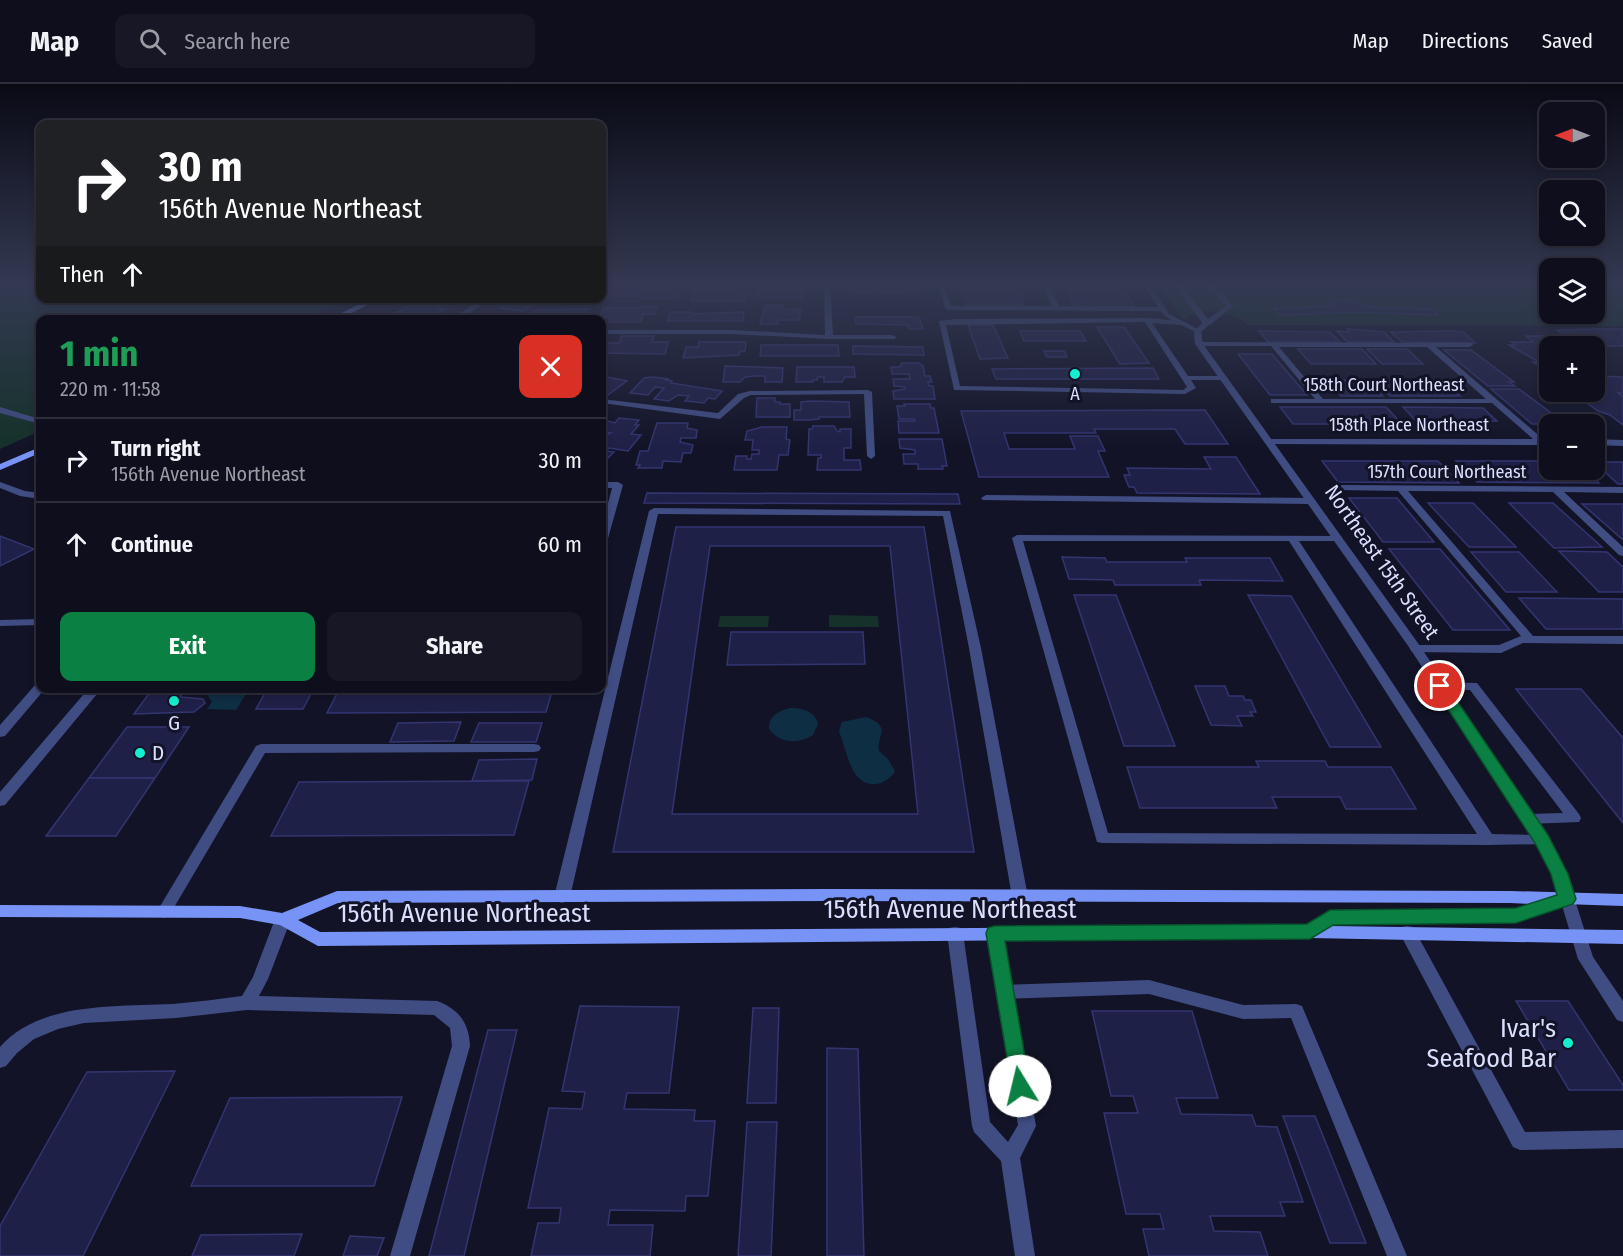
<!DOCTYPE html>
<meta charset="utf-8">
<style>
body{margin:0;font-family:"Fira Sans Condensed",sans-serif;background:#171726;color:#f1f3f6;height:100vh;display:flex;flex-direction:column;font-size:22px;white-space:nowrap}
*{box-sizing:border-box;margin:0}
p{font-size:20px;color:#9b9ca4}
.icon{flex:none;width:33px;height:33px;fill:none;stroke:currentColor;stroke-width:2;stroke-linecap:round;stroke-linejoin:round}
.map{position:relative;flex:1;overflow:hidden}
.details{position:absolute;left:36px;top:231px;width:570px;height:378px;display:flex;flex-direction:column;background:#0e0e1d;border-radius:12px;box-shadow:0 3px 9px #0003,0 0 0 2px #2e2e3b}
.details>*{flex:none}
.guide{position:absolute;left:36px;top:36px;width:570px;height:183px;border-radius:12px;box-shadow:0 3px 9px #0003,0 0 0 2px #2e2e3b;background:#202124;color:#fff;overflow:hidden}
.needle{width:39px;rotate:270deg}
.tools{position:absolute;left:1539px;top:18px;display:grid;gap:12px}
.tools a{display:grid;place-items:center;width:66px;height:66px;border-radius:12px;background:#0e0e1d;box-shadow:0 3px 9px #0003,0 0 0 2px #2e2e3b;font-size:30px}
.pin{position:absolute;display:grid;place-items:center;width:51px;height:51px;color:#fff;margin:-26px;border:3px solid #fff;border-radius:50%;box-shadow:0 2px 6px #0007}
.me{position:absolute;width:66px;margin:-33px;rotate:351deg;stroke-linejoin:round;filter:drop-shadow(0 0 4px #0008)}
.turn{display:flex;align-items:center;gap:21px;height:126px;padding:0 24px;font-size:27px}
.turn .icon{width:78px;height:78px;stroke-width:2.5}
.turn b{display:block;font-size:42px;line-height:51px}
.then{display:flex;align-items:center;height:57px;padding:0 24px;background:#0003;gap:12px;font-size:22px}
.round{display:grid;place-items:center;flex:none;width:63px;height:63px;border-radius:12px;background:#171726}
.head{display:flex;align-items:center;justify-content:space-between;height:102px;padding:0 24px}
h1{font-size:36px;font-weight:700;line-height:45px;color:#1e9e55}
.primary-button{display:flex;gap:12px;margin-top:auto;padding:12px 24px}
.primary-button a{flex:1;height:69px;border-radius:12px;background:#0b8043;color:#fff;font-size:24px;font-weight:700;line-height:69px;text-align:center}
.primary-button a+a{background:#171726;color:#f1f3f6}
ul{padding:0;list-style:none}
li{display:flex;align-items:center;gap:18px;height:84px;padding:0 24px;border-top:2px solid #2e2e3b}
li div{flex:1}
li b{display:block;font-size:22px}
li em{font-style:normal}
header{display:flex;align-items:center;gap:36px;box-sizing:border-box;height:84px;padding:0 30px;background:#0e0e1d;border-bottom:2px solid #2e2e3b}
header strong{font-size:28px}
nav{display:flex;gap:33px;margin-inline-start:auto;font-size:21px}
.search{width:420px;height:54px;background:#171726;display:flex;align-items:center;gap:15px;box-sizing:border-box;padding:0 21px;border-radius:12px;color:#9b9ca4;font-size:22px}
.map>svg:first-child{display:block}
.green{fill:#153129}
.water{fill:#0e2e43}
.building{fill:#1f2047;stroke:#333571;stroke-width:1.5;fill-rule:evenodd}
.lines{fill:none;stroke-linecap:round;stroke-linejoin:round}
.lane{fill:#404d83;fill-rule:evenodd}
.street{fill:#404d83;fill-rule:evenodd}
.secondary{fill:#7893f6;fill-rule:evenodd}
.route{fill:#0b8043;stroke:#07532c;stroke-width:1.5}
.poi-dot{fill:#14efd1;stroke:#121327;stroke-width:2}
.labels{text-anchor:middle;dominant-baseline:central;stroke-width:6;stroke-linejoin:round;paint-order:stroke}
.far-street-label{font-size:18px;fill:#dadffd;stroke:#121327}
.far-poi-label{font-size:18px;fill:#dadffd;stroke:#121327}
.street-label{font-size:21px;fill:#dadffd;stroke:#121327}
.poi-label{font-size:21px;fill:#dadffd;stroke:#121327}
.near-street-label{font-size:26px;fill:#dadffd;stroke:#121327}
.near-poi-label{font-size:26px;fill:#dadffd;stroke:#121327;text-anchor:end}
</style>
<header>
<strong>Map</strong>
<div class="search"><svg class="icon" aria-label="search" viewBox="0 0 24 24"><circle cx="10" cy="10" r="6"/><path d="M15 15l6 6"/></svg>Search here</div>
<nav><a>Map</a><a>Directions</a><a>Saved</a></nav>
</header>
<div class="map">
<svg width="1623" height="1172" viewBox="0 0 1623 1172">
<rect width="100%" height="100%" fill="#121327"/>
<g class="green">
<polygon points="0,200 40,200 40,214 351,215 302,235 40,236 40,347 0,365"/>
<path d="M1157,200H1549L1550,230H1594L1595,200H1623V242L1247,241C1234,227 1199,221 1184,236Z"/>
<polygon points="829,531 878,532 879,543 829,543"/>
<polygon points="720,532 769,532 768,543 718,543"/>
</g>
<g class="water">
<polygon points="240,604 246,610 236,626 207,625 212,618 206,609 210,605"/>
<path d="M790,624C802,624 815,627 818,640L813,651C799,660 780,660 769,645C768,632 779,627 790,624Z"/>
<path d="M866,633C893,643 876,651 879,667L888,675L895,687C887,701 868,706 856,691C848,680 844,660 839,647L842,638Z"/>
</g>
<g class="building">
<polygon points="960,200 1016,200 1024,222 967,222"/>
<polygon points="1065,200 1121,200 1134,223 1075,223"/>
<polygon points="845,201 913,201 915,209 845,208"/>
<polygon points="663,202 682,202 678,215 641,215 642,212 607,212 611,203 624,203 623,205 662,205"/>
<polygon points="769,202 803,202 802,214 756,214 757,207 768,207"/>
<polygon points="705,203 736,203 735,208 746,208 744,217 692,217 694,206 704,206"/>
<polygon points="424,215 445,219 436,224 446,225 425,236 387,233"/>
<polygon points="514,215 538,218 523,227 499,224"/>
<polygon points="1342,216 1360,218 1364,223 1432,225 1438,231 1355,228 1280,231 1273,225 1332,222 1329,218"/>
<polygon points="765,221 783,221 783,225 800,225 800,236 778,236 778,240 760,240"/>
<polygon points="657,223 655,230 643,230 641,238 609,238 610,233 600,233 603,224"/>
<polygon points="587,225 583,236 529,235 534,226"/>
<polygon points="670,228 691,228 691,230 744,228 743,237 667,237"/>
<polygon points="855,233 919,233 923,245 909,245 908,241 856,240"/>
<polygon points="968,241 993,241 1008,274 980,275"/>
<polygon points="1097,243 1124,243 1149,279 1120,280"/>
<polygon points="1347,245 1384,248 1394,258 1347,258 1337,247 1349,248"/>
<polygon points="1598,245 1623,245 1623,262 1550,262 1550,289 1533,278 1538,278 1532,274 1509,261 1515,261 1511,258 1533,258 1526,252 1566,252 1557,246"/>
<polygon points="1020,247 1080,247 1086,257 1024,257"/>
<polygon points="1259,247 1330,248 1340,258 1268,258"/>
<polygon points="1451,247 1463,248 1475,259 1402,258 1391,248"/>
<polygon points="622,252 654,252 652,258 668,258 665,270 602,269 606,259 619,259"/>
<polygon points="699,258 746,258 745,267 740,267 739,271 683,274 686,263 698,263"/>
<polygon points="761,261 838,261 839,272 760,272"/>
<polygon points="853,262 923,263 924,271 853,270"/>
<polygon points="1298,265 1362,265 1376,280 1311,280"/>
<polygon points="1367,265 1407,265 1423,280 1382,280"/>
<polygon points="1444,266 1471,266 1514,298 1509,298 1515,302 1488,302"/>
<polygon points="1044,267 1064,267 1067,273 1047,273"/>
<polygon points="1238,270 1272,270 1307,311 1270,311"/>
<polygon points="902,279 919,279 923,282 925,292 930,292 932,298 928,298 929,302 933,302 935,315 894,315 893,307 905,305 905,303 894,302 893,295 910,295 909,290 892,290 891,283 900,283"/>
<polygon points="725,282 783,284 782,298 765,298 765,292 755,292 745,293 740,298 723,298"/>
<polygon points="797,283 854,283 855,293 845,293 842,298 824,298 824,293 818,293 817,296 813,296 813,298 796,298"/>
<polygon points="1153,284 1159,295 996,295 992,285"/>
<polygon points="1594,288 1604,295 1602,292 1623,293 1623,309 1618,309 1623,312 1623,341 1610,331 1598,327 1575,310 1580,310 1577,308 1594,308"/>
<polygon points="602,289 606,290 602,292 627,297 608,311 602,310"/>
<polygon points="653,293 668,295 666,296 672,297 671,299 722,307 715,315 708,314 704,319 685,317 689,312 678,311 669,317 654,315 664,304 655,303 648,311 630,309 644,294"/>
<polygon points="1326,296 1368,296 1383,312 1341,312"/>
<polygon points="1375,296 1442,296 1460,312 1390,312"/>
<polygon points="1491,305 1519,305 1558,334 1553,334 1559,340 1532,340"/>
<polygon points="757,314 775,314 775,318 780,318 780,320 790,320 790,333 756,333"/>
<polygon points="812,317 849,318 850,333 819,333 819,335 810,336 794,336 794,326 801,326 801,318"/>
<polygon points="904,320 930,320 931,324 934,324 939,349 899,349 898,337 915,337 914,335 899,335 897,322 905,322"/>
<polygon points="1280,323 1386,323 1402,340 1293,340"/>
<polygon points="1403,323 1483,324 1497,337 1483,337 1486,340 1431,339 1429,337 1416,337"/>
<polygon points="1205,326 1228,360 1185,360 1175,345 1094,345 1096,349 1004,349 1009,365 1075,365 1070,352 1098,352 1105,367 1098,367 1109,393 979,393 961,327"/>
<polygon points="619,334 639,336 635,341 639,341 631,350 641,351 628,367 609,364 606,367 614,368 602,380 602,353 611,349 602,348 602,339 604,336 615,339"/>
<polygon points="657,339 688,339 687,344 697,346 696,354 681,354 680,358 693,361 691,369 683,369 681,378 663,377 662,384 638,384 640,381 636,381 640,367 648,367"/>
<polygon points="813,342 834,342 837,347 840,348 840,345 851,345 851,364 844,364 844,376 860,376 861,386 817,386 818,374 821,374 821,371 808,371 809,345 812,345"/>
<polygon points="762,343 787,343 786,355 790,356 788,371 779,371 777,386 734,386 736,372 747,372 747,375 751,375 752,370 759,370 759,366 752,366 753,356 745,356 747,347"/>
<polygon points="899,355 942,355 947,382 942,382 943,385 918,385 918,380 904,380 903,370 915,370 915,366 900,364"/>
<polygon points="1204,373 1236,373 1260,410 1137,409 1134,403 1129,403 1124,391 1130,391 1127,384 1211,385"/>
<polygon points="1322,377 1438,377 1459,399 1338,398"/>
<polygon points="1456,377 1550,377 1550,386 1583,386 1599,399 1477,398"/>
<polygon points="1594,378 1623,378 1623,400 1618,400"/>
<polygon points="647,409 958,410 960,420 644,419"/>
<polygon points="1349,414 1397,414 1434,458 1383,458"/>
<polygon points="1428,419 1473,419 1516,463 1469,463"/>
<polygon points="1509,419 1553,419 1602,463 1554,464"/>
<polygon points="1582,420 1623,420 1623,456"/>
<path d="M676,443H924L974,768H613ZM710,462H890L918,730H672Z"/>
<polygon points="0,452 34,465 0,482"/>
<polygon points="1389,465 1440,465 1510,546 1453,546"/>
<polygon points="1559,467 1607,468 1623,483 1623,508 1599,508"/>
<polygon points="1471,468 1519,468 1557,508 1506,508"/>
<polygon points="1062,473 1105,474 1107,478 1187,478 1185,474 1270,474 1283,497 1199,496 1201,501 1115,501 1113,496 1069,495"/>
<polygon points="1074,511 1116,511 1175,662 1124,662"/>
<polygon points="1248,511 1291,512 1381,663 1330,663"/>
<polygon points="1519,514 1623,515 1623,545 1546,545"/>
<polygon points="731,548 863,548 865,580 727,581"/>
<polygon points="1195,602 1225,602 1229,612 1243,612 1245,616 1251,616 1256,628 1250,628 1253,632 1237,632 1242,642 1211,641"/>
<polygon points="153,604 186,604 180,613 203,615 205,619 194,628 134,630"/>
<polygon points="268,604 314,604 303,625 256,625"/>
<polygon points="340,604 553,604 546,628 327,629"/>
<polygon points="1516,605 1581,605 1623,654 1623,739"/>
<polygon points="461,638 454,657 390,658 398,639"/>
<polygon points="479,639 542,639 536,658 471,658"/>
<polygon points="127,643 189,643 155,694 89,694"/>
<polygon points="537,675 532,696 472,697 479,676"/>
<polygon points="1256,677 1325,677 1328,683 1391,683 1416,725 1346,725 1340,713 1272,713 1277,724 1140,724 1127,683 1259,683"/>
<polygon points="89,694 155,694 116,752 46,752"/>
<polygon points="529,697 514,751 271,752 299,698"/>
<polygon points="1516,917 1568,917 1623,1001 1623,1006 1569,1006"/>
<polygon points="580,922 679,923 669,1009 627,1009 624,1025 695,1026 694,1037 715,1037 708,1112 686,1112 685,1127 610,1126 608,1141 653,1141 650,1172 531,1172 538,1139 559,1139 561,1124 528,1124 549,1024 582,1025 585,1008 562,1007"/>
<polygon points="753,924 779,924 776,1019 747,1019"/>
<polygon points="1092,927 1192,927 1218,1014 1176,1014 1181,1030 1252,1031 1256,1042 1277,1043 1303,1118 1280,1118 1285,1132 1210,1132 1214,1147 1260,1148 1268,1172 1149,1172 1143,1145 1164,1145 1160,1130 1126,1130 1104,1029 1138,1029 1133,1012 1111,1012"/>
<polygon points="488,946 517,946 464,1172 429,1172"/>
<polygon points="827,964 858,965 864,1172 827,1172"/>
<polygon points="175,987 83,1172 0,1172 0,1142 87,988"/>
<polygon points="402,1013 374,1102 191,1102 230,1014"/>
<polygon points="1283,1032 1315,1032 1366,1159 1330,1159"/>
<polygon points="747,1038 777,1038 771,1172 738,1172"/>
<polygon points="302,1150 294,1172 192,1172 201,1151"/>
<polygon points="350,1152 384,1154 377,1172 343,1172"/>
</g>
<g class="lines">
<g class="lane">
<path d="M938,200H944L951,222H1052L1042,200H1048L1059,222L1158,223L1143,200H1150L1169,230L1202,247L1198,249L1181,241L1152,239L1188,292H1223L1227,294L1223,296H1191L1196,304L1185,310L954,306L939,237L956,235L1147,234L1171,236L1165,232L1161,227L948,226L945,224ZM1145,238L1187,303L1183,306L960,302L946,241Z"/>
<polygon points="1173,200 1180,200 1208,235 1226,222 1207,200 1214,200 1233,222 1210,241 1204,241"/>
<path d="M1196,258L1472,259L1473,261L1469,263H1436L1543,355H1550V361L1266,360L1265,358L1269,355H1533L1492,319H1271V315H1315L1271,262H1196ZM1279,263H1427L1486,315H1323Z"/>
<polygon points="868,306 872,308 875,372 871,375 867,372 864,310 751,311 744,314 720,335 602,319 602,315 718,329 738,310 750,307"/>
<polygon points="0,323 40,335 40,340 0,329"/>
<polygon points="1594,355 1623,356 1623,362 1594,361"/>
<polygon points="0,398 25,407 40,409 40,415 20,412 0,404"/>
<polygon points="602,398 618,398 623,401 607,458 602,461 602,442 612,404 602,404"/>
<polygon points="1342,401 1623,403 1623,409 1564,408 1623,463 1623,472 1619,471 1553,408 1408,407 1533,552 1623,552 1623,560 1523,559 1501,569 1412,568 1410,565 1416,561 1499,561 1521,552 1398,407 1339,406 1339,402"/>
<polygon points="986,411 1311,414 1316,417 1311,420 983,416 981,414"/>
<polygon points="654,424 950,427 981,564 1028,813 1025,817 1020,819 1015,817 1012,813 969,564 943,432 658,430 570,813 567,817 562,819 557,817 554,813 649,427"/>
<path d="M1017,451L1341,452L1342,454L1337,457H1299L1492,750L1542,751L1547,752L1549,756L1547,760L1488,761L1102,759L1097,758L1012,454ZM1023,457H1289L1477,750L1108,749Z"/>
<polygon points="40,535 40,541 0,542 0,536"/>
<polygon points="1440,598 1477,599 1579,730 1581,734 1579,738 1528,740 1523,739 1521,735 1523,731 1528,730 1563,729 1470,606 1436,605 1434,602"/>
<polygon points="40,599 40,604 45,604 44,606 5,652 0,653 0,641 36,600"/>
<polygon points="261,660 534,660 539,661 541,664 539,667 534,668 265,669 169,832 164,834 159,832 156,828 159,824 256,662"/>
<polygon points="1407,842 1413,843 1525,1048 1623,1046 1623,1064 1520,1066 1513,1063 1399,848 1401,843"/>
<polygon points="1149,896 1243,921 1296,920 1302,922 1407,1172 1387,1172 1291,934 1243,935 1149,910 1005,915 999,913 997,908 999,903 1005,901"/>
</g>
<g class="street">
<polygon points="824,200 830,200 833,251 892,251 896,253 895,255 829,255 732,250 602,250 602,246 732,246 825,251"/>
<polygon points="483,214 492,214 459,236 450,236"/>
<polygon points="1204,237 1211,239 1201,248 1203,260 1420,562 1547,752 1567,791 1593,873 1623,917 1623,938 1617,936 1578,875 1553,791 1536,759 1411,566 1195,260 1194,248"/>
<polygon points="89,604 102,604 5,721 0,722 0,708"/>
<path d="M283,829L288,831L291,835L268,895L259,912L437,917C459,925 469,939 470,962L410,1172H390L452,962L450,944L434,931L247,926L176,934L84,939L58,945L34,955L17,969L6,982L0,984V963C40,917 118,923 173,920C196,918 219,915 242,912L253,893L275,835L278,831Z"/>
<polygon points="955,843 961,844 963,849 990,1038 1008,1058 1018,1041 986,849 988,844 994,843 1000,844 1002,849 1036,1042 1020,1074 1035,1172 1015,1172 1001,1077 974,1048 972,1042 947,849 949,844"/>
</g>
<g class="secondary">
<polygon points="371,214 381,214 338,236 328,236"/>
<polygon points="40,363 40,369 0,386 0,380"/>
<path d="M829,805L1510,807L1623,810V822L1563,820L1516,837L1333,840L1331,842L1623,846V860L1310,854L318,862L280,841L240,834L0,833V821L240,822L282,829L337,807ZM829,817L1510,819L1532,820L1516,825L1330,828L1307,842L320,848L298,836L338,819Z"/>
</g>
</g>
<linearGradient id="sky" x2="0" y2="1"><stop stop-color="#0a0a15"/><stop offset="0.55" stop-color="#333952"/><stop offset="1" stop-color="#333952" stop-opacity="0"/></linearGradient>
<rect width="1623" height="364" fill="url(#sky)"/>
<polygon class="route" points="1440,598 1445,599 1548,751 1568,790 1576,815 1573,820 1516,839 1333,841 1310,855 1005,857 1030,1002 1027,1009 1020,1012 1013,1009 986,849 988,844 994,842 1307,840 1330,826 1516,824 1557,811 1551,790 1535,759 1433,602"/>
<g class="poi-dot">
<circle cx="1075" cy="290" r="6"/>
<circle cx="174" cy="617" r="6"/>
<circle cx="140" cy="669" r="6"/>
<circle cx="1568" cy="959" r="6"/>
</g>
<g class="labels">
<g class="far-street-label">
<text x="1384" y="301">158th Court Northeast</text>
<text x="1409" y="341">158th Place Northeast</text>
<text x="1447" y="388">157th Court Northeast</text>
</g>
<g class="far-poi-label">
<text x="1075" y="310">A</text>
</g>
<g class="street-label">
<text transform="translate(1382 478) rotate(55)">Northeast 15th Street</text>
</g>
<g class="poi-label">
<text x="174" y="639">G</text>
<text x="152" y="669" text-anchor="start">D</text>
</g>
<g class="near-street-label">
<text x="950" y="825">156th Avenue Northeast</text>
<text x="464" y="829">156th Avenue Northeast</text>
</g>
<g class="near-poi-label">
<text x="1556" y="944">Ivar's<tspan x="1556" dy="30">Seafood Bar</tspan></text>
</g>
</g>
</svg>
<div class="tools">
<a><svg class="needle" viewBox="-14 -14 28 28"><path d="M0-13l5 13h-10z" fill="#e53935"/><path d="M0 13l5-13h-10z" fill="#9b9ca4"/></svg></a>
<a><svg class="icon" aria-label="search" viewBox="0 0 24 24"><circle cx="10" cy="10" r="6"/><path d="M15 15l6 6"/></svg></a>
<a><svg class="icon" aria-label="layers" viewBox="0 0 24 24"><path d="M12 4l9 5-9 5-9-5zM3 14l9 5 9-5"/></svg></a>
<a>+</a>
<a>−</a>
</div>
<div class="pin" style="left:1440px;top:602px;background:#d93025"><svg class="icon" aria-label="arrive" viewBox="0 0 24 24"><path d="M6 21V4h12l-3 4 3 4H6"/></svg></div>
<svg class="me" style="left:1020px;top:1002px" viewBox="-20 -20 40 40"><circle r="19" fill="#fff"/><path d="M0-13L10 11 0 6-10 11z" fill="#0b8043"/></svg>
<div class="guide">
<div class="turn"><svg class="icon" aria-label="right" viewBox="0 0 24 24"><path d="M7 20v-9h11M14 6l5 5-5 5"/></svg><div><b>30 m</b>156th Avenue Northeast</div></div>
<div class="then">Then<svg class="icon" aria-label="ahead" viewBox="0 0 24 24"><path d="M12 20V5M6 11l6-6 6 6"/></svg></div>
</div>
<section class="details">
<div class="head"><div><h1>1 min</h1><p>220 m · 11:58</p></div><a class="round" style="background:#d93025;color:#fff"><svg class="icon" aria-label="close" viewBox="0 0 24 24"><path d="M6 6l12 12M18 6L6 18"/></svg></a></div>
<ul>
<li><svg class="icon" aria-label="right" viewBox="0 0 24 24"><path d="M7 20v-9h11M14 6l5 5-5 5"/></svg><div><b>Turn right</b><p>156th Avenue Northeast</p></div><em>30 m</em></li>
<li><svg class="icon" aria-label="ahead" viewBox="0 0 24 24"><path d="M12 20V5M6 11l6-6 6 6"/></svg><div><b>Continue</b></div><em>60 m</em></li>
</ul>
<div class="primary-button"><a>Exit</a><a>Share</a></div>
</section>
</div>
